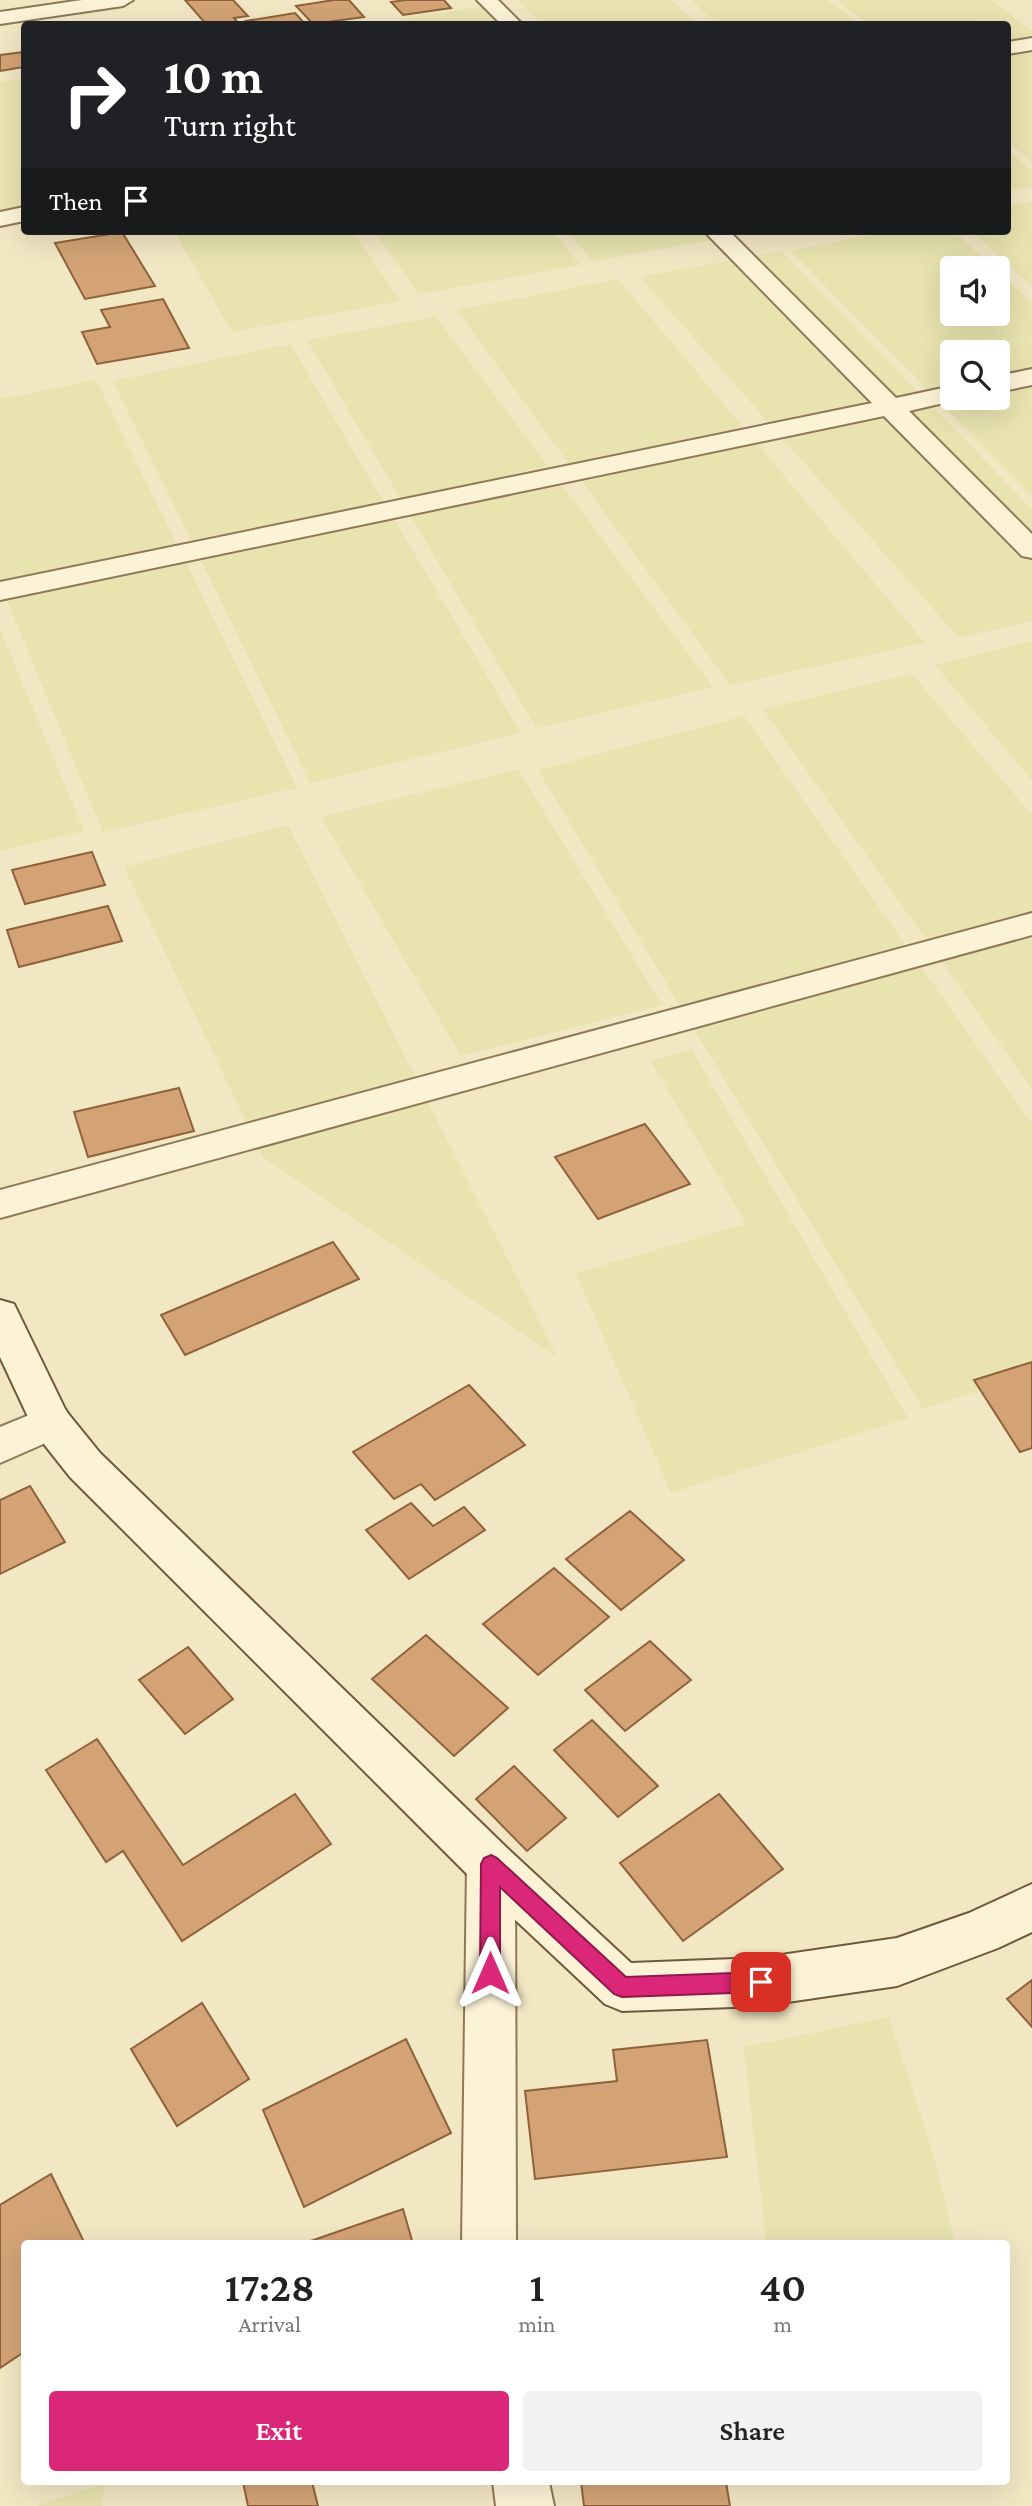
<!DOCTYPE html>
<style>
body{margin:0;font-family:"Crimson Pro",serif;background:#f2f2f2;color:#222;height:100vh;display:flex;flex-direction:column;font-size:26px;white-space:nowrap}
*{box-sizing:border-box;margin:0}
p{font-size:23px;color:#767676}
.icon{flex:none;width:38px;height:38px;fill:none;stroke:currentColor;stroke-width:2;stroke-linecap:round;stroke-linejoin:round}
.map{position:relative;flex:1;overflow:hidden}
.panel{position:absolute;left:21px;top:2240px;width:989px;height:245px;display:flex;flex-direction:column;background:#fff;border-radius:7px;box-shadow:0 7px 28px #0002}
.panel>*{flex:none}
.hud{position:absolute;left:21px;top:21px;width:990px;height:214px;border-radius:7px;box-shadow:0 7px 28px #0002;background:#202124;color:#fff;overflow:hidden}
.tools{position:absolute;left:940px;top:256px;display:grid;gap:14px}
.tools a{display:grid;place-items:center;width:70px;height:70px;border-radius:7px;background:#fff;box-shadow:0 7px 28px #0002;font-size:35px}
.pin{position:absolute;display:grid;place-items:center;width:60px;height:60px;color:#fff;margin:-30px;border-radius:14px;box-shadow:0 4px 10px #0006}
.me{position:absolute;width:77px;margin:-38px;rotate:0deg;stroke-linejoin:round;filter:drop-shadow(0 0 5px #0008)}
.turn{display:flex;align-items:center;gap:24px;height:147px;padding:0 28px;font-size:32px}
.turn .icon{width:91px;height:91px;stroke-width:2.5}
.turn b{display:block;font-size:49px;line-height:60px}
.then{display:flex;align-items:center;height:66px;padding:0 28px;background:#0003;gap:14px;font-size:26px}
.eta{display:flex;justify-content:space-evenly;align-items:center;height:119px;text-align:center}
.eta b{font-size:42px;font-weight:600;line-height:49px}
.cta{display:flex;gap:14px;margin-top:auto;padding:14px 28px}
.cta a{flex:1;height:80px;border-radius:7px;background:#db2777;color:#fff;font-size:28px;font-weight:600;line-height:80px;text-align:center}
.cta a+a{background:#f2f2f2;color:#222}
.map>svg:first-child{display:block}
.farmland{fill:#e8e3af;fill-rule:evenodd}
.building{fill:#d3a375;stroke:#90623b;stroke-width:2}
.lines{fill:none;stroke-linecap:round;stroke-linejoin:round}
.street-casing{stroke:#8e7858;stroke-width:4}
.secondary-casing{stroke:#70593b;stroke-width:4}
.street{fill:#fcf3d7;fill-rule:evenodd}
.secondary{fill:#fcf3d7;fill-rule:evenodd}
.route{fill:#db2777;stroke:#8e194d;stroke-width:2}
</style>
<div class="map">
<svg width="1032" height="2506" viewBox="0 0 1032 2506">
<rect width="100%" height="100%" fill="#f2e7c3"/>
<g class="farmland">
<polygon points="518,0 671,0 697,24 542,24"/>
<polygon points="691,0 828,0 858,24 718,24"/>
<polygon points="837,0 992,0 1032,31 1032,162 1008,142 1008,24 867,24"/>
<polygon points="502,4 522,24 403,24 398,19"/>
<polygon points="24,78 24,214 0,219 0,82"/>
<polygon points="1008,151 1032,171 1032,187 1008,191"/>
<polygon points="1032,202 1032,287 972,231 1008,231 1008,206"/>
<polygon points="174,231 353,231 400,301 232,332"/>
<polygon points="374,231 553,231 580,265 419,294"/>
<polygon points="568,231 723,231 729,237 592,261"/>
<path d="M889,231H954L994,268H952V313H998V271L1032,303V496L791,251ZM952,352H998V397H952Z"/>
<polygon points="781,251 1032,509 1032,621 959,638 640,277"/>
<polygon points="618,279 925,643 730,685 457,310"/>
<polygon points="436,317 713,687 536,728 307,340"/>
<polygon points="290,344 521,733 310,783 113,381"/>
<polygon points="96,380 297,788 103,832 0,584 0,399"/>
<polygon points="0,629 84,831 0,851"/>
<polygon points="1032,641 1032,781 935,665"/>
<polygon points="912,674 1032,815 1032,1089 763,709"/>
<polygon points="744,716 1032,1124 1032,1374 923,1409 538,770"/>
<polygon points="518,769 662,1005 461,1056 321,817"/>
<polygon points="288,825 557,1357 263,1157 124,867"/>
<polygon points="691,1049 908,1418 671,1493 576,1273 746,1224 651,1061"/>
<polygon points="889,2017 933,2154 955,2243 766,2243 744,2047"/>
<polygon points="104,2484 103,2506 36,2506"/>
</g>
<g class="building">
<polygon points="185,0 233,0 248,16 234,18 239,24 206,24"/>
<polygon points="334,0 349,0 364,17 313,24 296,6"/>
<polygon points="406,0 444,0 451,8 403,15 391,2"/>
<polygon points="295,13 305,24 249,24 246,21"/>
<polygon points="24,52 24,67 0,71 0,55"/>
<polygon points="122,232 155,286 85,299 55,243"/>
<polygon points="163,299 189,348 97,364 82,332 110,327 101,310"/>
<polygon points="92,852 105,885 25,904 12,870"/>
<polygon points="108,906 122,941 19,967 7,930"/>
<polygon points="179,1088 194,1131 88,1157 74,1112"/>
<polygon points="645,1124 690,1184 598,1219 555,1157"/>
<polygon points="333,1242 359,1279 185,1355 161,1315"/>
<polygon points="1032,1362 1032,1448 1020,1452 974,1380"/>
<polygon points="469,1385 525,1445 435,1500 421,1484 394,1499 353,1452"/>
<polygon points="30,1486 65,1542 0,1574 0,1500"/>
<polygon points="411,1503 433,1526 464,1507 485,1530 409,1579 366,1530"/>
<polygon points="630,1511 684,1560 621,1610 566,1559"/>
<polygon points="554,1568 609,1617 538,1675 483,1624"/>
<polygon points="426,1635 508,1708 454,1756 372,1679"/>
<polygon points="650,1641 691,1680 625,1731 585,1690"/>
<polygon points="188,1647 233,1699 185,1734 139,1680"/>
<polygon points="592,1720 658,1786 618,1817 554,1750"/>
<polygon points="97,1739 183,1865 295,1794 331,1844 182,1941 123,1851 106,1862 46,1770"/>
<polygon points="514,1766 566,1818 527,1851 476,1799"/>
<polygon points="719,1794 783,1869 683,1941 620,1863"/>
<polygon points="1032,1980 1032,2027 1007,1999"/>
<polygon points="202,2003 249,2079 177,2126 131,2049"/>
<polygon points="406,2039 451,2133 304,2207 263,2110"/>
<polygon points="707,2040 727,2157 535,2179 525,2091 617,2081 613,2050"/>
<polygon points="51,2174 85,2244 24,2244 24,2352 0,2368 0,2205"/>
<polygon points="403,2209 413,2244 302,2244"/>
<polygon points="243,2482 312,2482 318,2506 248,2506"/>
<polygon points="581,2482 726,2482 730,2506 584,2506"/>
</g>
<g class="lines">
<g class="street-casing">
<g id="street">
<polygon points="82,0 133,0 123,6 0,24 0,12"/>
<polygon points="477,0 498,0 522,24 501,24"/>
<polygon points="1032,38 1032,50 1008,54 1008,42"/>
<polygon points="24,207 24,221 0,226 0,212"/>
<polygon points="704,231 729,231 896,398 952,386 952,397 963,397 961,399 909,411 1032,534 1032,558 1022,556 884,416 0,600 0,582 872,403"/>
<polygon points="1032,369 1032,385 998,392 998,376"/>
<polygon points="1032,913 1032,935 0,1218 0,1190"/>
<polygon points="51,1406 66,1410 72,1422 66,1434 0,1463 0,1427"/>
<polygon points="491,1843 508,1849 515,1865 516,2244 462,2244 467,1865 474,1849"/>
<polygon points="493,2482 549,2482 554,2506 496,2506"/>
</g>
</g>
<g class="secondary-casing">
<polygon id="secondary" points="0,1300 14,1304 66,1411 100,1453 508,1849 631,1963 761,1958 897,1938 969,1913 1032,1884 1032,1932 998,1948 897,1986 761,2006 622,2011 605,2004 474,1881 70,1477 36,1434 0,1357"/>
</g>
<use href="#street" class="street"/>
<use href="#secondary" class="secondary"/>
</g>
<polygon class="route" points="491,1855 497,1858 626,1977 761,1972 768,1975 771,1982 768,1989 761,1992 622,1997 614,1994 500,1887 500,1973 497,1980 490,1983 483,1980 480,1973 481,1864 484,1858"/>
</svg>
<div class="tools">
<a><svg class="icon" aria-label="sound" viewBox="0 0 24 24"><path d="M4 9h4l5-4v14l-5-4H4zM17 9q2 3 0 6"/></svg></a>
<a><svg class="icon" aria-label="search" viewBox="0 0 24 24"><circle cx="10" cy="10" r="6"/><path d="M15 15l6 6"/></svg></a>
</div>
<div class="pin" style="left:761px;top:1982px;background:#d93025"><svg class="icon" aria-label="arrive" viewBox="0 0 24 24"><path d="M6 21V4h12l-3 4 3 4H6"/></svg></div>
<svg class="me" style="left:490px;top:1973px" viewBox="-20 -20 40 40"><path d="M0-17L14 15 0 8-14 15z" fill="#db2777" stroke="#fff" stroke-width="4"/></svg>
<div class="hud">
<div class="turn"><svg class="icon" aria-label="right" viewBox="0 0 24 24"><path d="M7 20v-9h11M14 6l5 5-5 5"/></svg><div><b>10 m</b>Turn right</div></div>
<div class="then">Then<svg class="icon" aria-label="arrive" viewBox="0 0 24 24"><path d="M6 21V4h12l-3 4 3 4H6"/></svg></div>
</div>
<section class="panel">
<div class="eta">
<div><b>17:28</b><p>Arrival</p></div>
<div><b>1</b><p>min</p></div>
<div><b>40</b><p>m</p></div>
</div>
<div class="cta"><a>Exit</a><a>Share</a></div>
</section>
</div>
